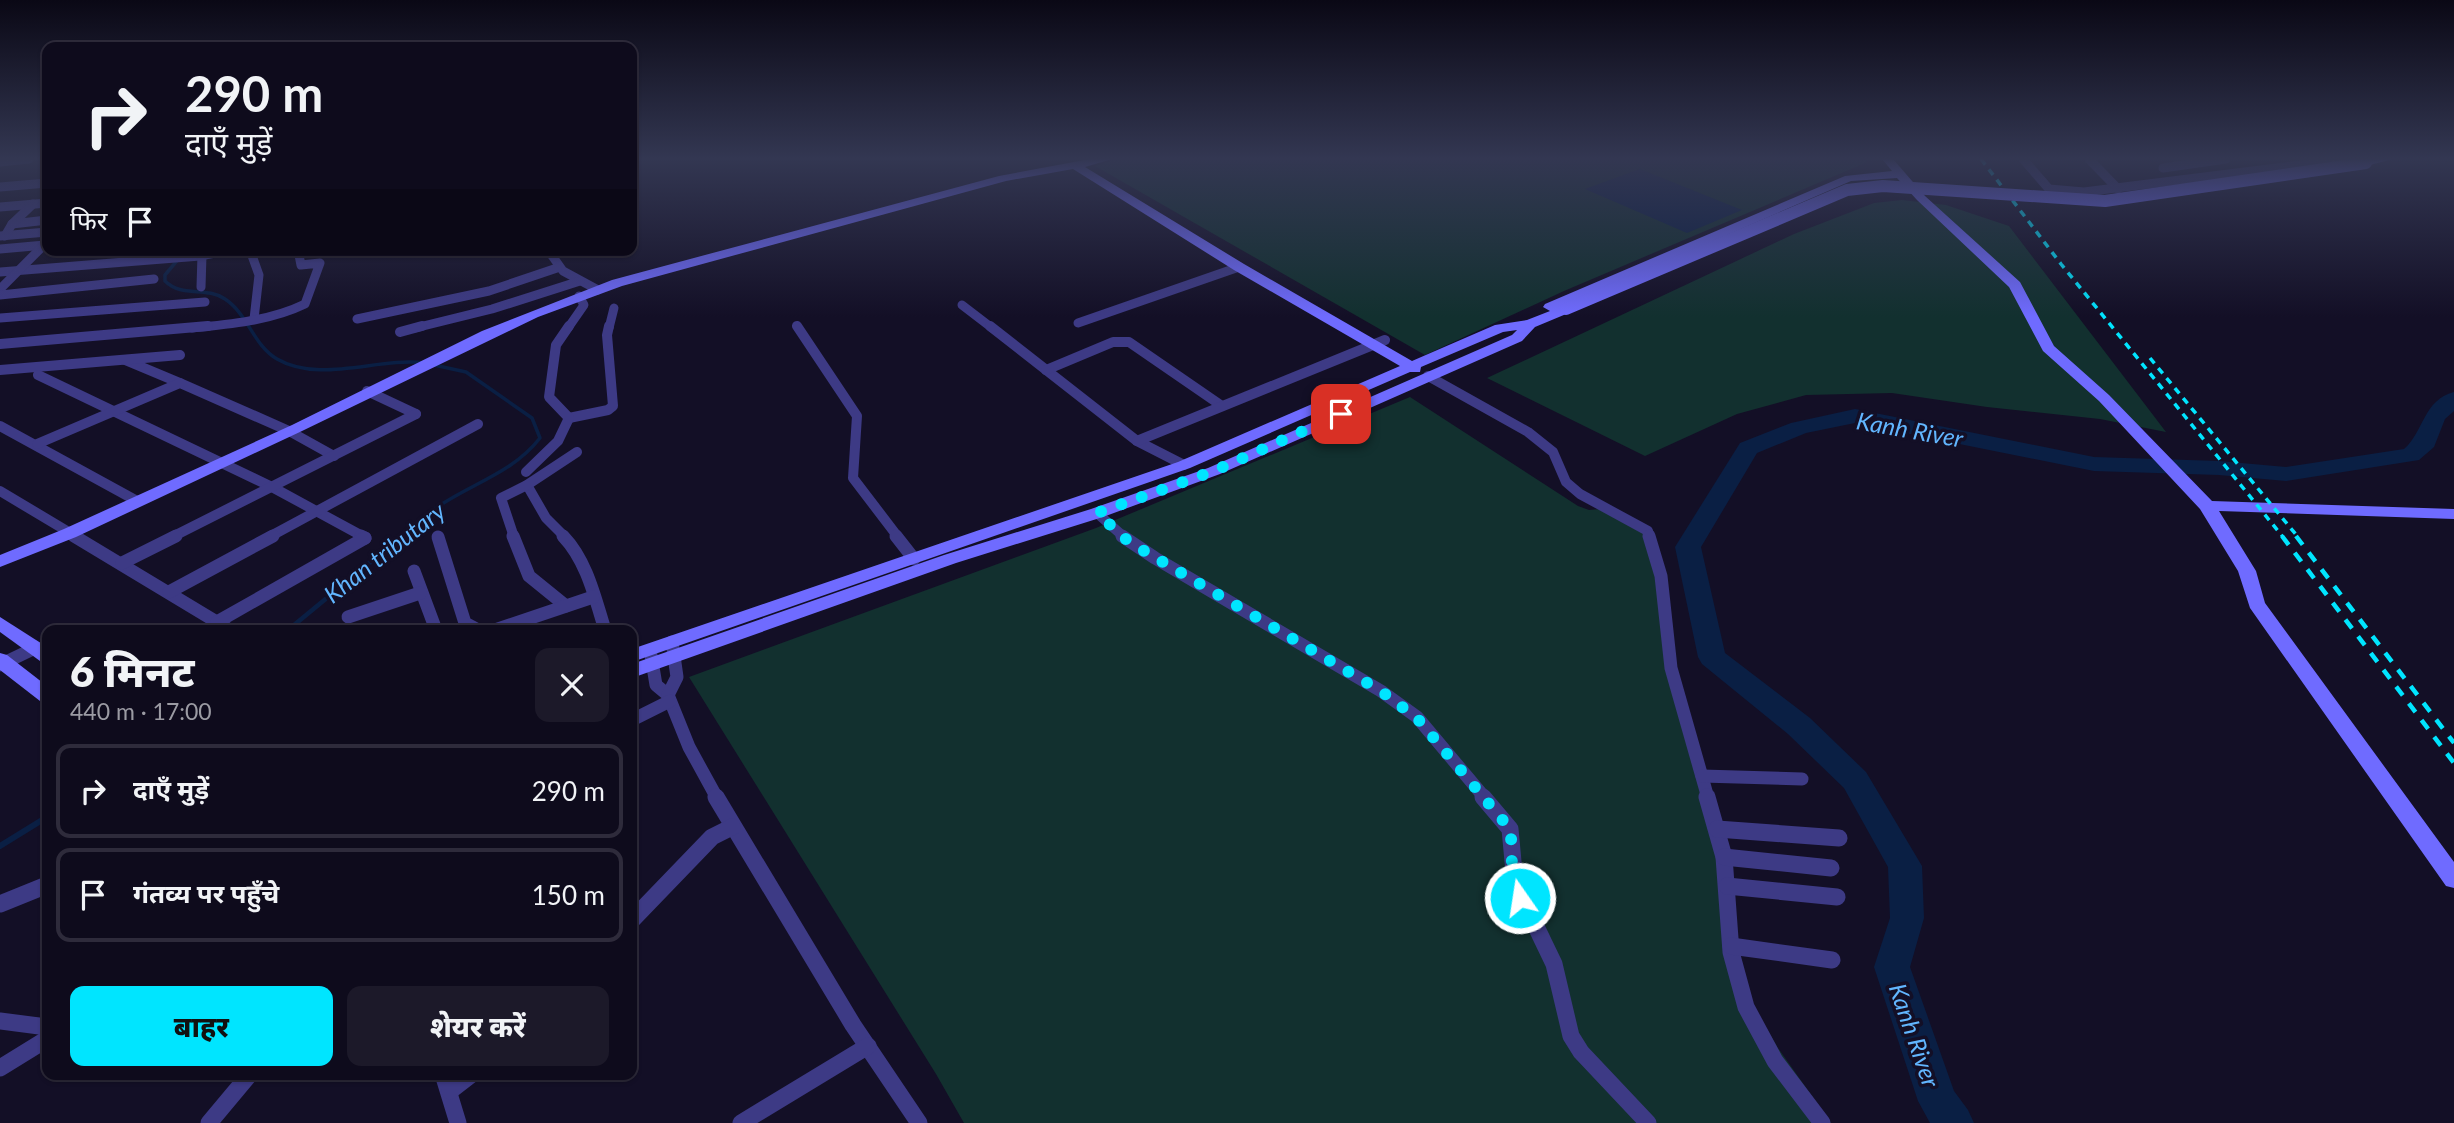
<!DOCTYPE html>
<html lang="hi">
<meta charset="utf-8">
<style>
body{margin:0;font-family:Lato,"Noto Sans Devanagari",sans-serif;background:#1c1929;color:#f1f3f6;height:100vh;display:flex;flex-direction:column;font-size:26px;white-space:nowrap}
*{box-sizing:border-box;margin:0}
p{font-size:23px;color:#9b9ba3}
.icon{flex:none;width:38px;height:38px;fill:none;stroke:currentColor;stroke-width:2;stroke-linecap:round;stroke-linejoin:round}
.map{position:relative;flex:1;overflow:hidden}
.side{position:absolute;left:42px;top:625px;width:595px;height:455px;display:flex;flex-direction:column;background:#0e0b1c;border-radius:14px;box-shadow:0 2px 5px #0004,0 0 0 2px #2e2b3b}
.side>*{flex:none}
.banner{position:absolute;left:42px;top:42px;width:595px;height:214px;border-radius:14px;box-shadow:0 2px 5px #0004,0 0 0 2px #2e2b3b;background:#0e0b1c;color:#f1f3f6;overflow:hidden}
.pin{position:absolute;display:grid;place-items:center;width:60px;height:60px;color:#fff;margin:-30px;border-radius:14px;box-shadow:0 4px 10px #0006}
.me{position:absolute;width:77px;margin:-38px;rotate:347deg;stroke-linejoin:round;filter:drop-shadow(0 0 5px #0008)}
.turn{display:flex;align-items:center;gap:24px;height:147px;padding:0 28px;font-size:32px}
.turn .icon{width:91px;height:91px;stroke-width:2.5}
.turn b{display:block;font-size:49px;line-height:60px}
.then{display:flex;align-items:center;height:66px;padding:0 28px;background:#0003;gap:14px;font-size:26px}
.round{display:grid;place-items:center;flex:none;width:74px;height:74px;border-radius:14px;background:#1c1929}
.summary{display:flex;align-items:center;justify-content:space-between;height:119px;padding:0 28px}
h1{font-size:42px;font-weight:800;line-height:52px}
.action{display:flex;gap:14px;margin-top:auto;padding:14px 28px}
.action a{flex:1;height:80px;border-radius:14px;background:#00e5ff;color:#111;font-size:28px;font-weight:800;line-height:80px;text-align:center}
.action a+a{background:#1c1929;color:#f1f3f6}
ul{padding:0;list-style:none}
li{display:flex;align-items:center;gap:21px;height:94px;margin:0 14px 10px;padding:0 14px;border:4px solid #2e2b3b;border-radius:14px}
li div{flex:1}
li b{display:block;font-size:26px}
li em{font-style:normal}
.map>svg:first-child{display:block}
.green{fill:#12302f}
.water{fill:#0a1f44}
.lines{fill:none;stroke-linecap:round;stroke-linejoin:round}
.stream-far2{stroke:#0a1f44;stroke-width:3.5}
.stream-far1{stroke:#0a1f44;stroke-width:4.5}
.stream{stroke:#0a1f44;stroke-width:6}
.river{fill:#0a1f44;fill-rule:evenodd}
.street-far3{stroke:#3d3a85;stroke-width:9}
.street-far2{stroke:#3d3a85;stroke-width:10}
.street-far1{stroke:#3d3a85;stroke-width:13}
.street{stroke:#3d3a85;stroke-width:17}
.secondary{fill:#6f6bff;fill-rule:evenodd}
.rail-far1{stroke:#00e5ff;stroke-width:3.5;stroke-dasharray:7 6;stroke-linecap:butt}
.rail{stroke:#00e5ff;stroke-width:4.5;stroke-dasharray:11 10;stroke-linecap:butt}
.secondary-bridge{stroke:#6f6bff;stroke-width:12}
.route{stroke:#00e5ff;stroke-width:12;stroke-dasharray:0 21.6}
.labels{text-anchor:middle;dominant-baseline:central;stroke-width:7;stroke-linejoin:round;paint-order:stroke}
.water-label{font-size:24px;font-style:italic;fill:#62b6ff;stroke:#130f26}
</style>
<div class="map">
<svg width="2454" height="1123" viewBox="0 0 2454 1123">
<rect width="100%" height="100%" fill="#130f26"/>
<g class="green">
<polygon points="1118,159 1867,159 1865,163 1564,291 1425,355 1095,166"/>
<polygon points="1902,200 1946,205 2009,226 2166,432 2100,419 1987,407 1892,393 1806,395 1737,414 1645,456 1487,378 1794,234 1874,203"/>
<polygon points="1410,397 1578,506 1589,510 1600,509 1650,532 1667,634 1699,756 1738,979 1778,1048 1831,1123 964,1123 936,1074 689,677 1096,528"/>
</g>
<polygon class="water" points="1640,169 1742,210 1687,233 1585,189"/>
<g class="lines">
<g class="stream-far2">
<path d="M186,250L165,275V281C182,298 206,286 225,299C248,314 253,345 277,359C320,384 378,357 425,363"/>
<path d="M400,537C411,528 421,518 433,510C469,484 512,474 540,438L532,418L466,372L434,365"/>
</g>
<polyline class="stream-far1" points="288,630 402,536"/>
<polyline class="stream" points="0,846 47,817"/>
<path class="river" d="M2454,392V411L2445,419L2434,447L2419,460L2286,481L2219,475L2094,471L1855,423L1806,433L1757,453L1701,547L1725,653L1810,718L1866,772L1922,866L1924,918L1910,967L1954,1091L1968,1110L1974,1123H1930L1918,1101L1874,967L1890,918L1888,867L1844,788L1788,734L1702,664L1698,657L1675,547L1740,443L1791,423L1855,409L2094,457L2219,461L2286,467L2404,449C2424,432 2423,400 2454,392Z"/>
<g class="street-far3">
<polyline points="2023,159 2049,189 2084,192 2348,159"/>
<polyline points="2089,159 2118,189"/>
<polyline points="0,162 29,159"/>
<polyline points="2163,168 2226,159"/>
<polyline points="0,187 47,183"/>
<polyline points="0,207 47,203"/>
<polyline points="12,224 47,220"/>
<polyline points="0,236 47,232"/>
<polyline points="5,236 12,224 33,204"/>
<polyline points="0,249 45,245"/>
<polyline points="250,250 259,275 254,319"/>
<polyline points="548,250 563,271 598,290"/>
<polyline points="0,272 200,256 230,250"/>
<polyline points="201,287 202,255"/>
<polyline points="0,289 44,245"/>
<polyline points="0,295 154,279"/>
<polyline points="962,305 992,328"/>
<polyline points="0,318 205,302"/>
<polyline points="357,319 489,291 557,268"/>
<polyline points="1078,323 1239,267"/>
<path d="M192,328C230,324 270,321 305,304L320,263L301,265L298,250"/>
<polyline points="415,328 492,309 580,281"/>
<polyline points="568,328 584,305 579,296"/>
<polyline points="609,328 614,308"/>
</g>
<g class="street-far2">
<polyline points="797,326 857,416 853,478 898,537"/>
<polyline points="990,326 1137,441 1184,465"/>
<polyline points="400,332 422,326"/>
<polyline points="0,344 208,326"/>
<polyline points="125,360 180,383"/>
<polyline points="0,370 180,355"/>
<polyline points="1046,370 1113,342 1129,342 1222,406"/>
<polyline points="38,375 272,487 364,537"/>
<polyline points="1428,376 1528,432 1553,452 1566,482 1580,494 1648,531 1650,537"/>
<polyline points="367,391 416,414"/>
<polyline points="569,418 608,410 613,406 607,335 609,326"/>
<polyline points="0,426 137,501"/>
<polyline points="1137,441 1385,340"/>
<polyline points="37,444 180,383 289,431 334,456"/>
<polyline points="526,472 558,441 569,418 549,397 556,345 569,326"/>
<polyline points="527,485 546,518 565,537"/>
<polyline points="0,491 77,537"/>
<polyline points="1097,513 1124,537"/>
<polyline points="172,537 416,414"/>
<polyline points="269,537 478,424"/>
<polyline points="514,537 501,498 527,485 577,452"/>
</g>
<g class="street-far1">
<polyline points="74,536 230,630"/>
<polyline points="361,536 365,538"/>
<polyline points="513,536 529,576 566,606"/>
<path d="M563,536C587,561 595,598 605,630"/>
<polyline points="896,536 914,559"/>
<polyline points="1122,536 1155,558 1381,691 1417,717 1485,798"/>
<polyline points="1649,536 1661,576 1671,668 1708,798"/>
<polyline points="438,537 465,623 478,630"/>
<polyline points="122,563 176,536"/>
<polyline points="414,571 436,630"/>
<polyline points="169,592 273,536"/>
<polyline points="348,617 420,593"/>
<polyline points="217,622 365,538"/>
<polyline points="495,630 593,597"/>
<polyline points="651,655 656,685 668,695 689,747 717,798"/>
<polyline points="0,665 35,648"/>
<polyline points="668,695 677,677 672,642"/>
<polyline points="632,720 670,701"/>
<polyline points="1702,776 1802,779"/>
</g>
<g class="street">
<polyline points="716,797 853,1025 919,1123"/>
<polyline points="1483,797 1510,829 1515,883 1554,964 1571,1036 1581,1052 1648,1123"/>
<polyline points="1707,797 1724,857 1731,952 1746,1007 1775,1061 1822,1123"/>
<polyline points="1717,829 1839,838"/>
<polyline points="1724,857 1831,868"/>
<polyline points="1727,886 1837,897"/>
<polyline points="0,904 47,885"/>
<polyline points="632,920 712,837 732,827"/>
<polyline points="1731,946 1832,960"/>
<polyline points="0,1021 47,1027"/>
<polyline points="0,1068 47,1039"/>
<polyline points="443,1074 458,1123"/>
<polyline points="450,1091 472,1074"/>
<polyline points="209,1123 250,1074"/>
<polyline points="741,1123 868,1046"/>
</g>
<g class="secondary">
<polygon points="1090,159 1112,159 1085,167 1244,264 1412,361 1495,325 1527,320 1550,311 1543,307 1545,304 1845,176 1892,171 1882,159 1893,159 1925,196 2020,282 2054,346 2109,395 2212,501 2454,509 2454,519 2219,511 2256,571 2265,603 2454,862 2454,888 2446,886 2250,608 2238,571 2200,509 2099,401 2043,351 2009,287 1917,200 1897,178 1851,181 1566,305 1571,306 1571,312 1535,327 1522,341 1220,474 1103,517 956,563 632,678 632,664 944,555 1091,509 1208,468 1512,335 1517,330 1503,332 1421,367 1420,372 1410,372 1190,468 632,662 632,649 1178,462 1400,366 1234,270 1073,169 1006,181 622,286 538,317 302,431 76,537 0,567 0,555 64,529 292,425 482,331 612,280 999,176"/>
<polygon points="2393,159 2366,166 2360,163 2367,159"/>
<polygon points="0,617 47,647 47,662 40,661 0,632"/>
<polygon points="0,653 7,655 47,686 47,703 40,701 0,670"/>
</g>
<g class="rail-far1">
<polyline points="1981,159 2061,264 2283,537"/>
<polyline points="2150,358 2298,537"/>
</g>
<g class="rail">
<polyline points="2282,536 2454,763"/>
<polyline points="2296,536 2454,743"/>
</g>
<polyline class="secondary-bridge" points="1566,309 1847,190 1883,186 2105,201 2366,163"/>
</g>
<linearGradient id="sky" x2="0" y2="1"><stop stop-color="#0a0815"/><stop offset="0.5" stop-color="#333752"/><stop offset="1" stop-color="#333752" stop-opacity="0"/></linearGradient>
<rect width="2454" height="317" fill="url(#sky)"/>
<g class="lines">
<polyline class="route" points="1341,414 1214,471 1097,513 1129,542 1381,691 1417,718 1506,824 1511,836 1512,866 1520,898"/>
</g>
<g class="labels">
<g class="water-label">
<text transform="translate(1910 429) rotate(10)">Kanh River</text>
<text transform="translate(384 552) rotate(-38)">Khan tributary</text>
<text transform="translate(1915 1035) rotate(71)">Kanh River</text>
</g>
</g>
</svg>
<div class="pin" style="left:1341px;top:414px;background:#d93025"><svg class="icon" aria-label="arrive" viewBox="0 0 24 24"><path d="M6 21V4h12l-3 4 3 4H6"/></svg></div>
<svg class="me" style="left:1520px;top:898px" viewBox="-20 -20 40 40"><circle r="17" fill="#00e5ff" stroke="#fff" stroke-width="3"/><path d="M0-11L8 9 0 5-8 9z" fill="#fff"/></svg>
<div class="banner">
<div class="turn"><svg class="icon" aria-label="right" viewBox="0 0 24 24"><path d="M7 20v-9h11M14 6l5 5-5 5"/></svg><div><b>290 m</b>दाएँ मुड़ें</div></div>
<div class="then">फिर<svg class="icon" aria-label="arrive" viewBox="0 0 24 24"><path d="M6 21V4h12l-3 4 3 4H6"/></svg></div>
</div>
<section class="side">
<div class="summary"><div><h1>6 मिनट</h1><p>440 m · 17:00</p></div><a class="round"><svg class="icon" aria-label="close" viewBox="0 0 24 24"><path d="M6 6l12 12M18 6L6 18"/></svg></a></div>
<ul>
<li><svg class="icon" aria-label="right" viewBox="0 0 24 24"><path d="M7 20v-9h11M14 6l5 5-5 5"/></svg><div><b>दाएँ मुड़ें</b></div><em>290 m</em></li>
<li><svg class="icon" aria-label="arrive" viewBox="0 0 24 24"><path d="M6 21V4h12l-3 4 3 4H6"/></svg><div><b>गंतव्य पर पहुँचे</b></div><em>150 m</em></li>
</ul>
<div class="action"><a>बाहर</a><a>शेयर करें</a></div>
</section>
</div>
